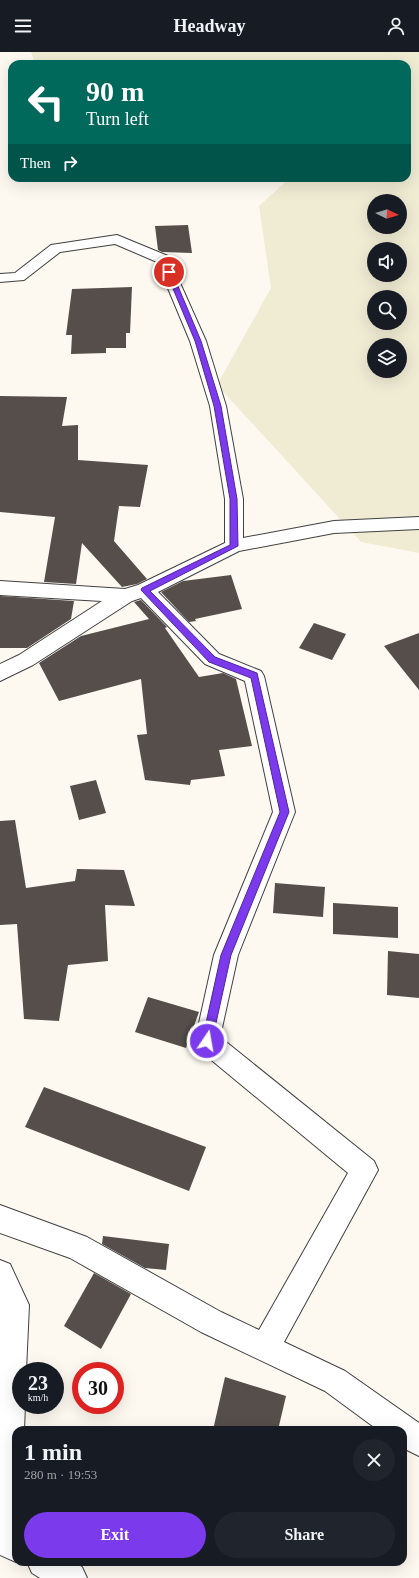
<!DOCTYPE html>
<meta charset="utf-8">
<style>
body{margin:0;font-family:Georgia,serif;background:#20242c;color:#f1f3f6;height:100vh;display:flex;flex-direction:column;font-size:15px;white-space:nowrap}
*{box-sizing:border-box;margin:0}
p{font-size:13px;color:#9ea1a6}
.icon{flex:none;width:22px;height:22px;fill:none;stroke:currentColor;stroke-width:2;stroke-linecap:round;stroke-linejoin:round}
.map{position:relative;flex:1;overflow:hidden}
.details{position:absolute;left:12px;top:1374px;width:395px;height:140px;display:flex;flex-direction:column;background:#171b24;border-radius:12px;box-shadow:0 4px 16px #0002}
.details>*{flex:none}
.hud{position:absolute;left:8px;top:8px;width:403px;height:122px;border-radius:12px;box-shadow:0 4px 16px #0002;background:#00695c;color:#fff;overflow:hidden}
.needle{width:26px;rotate:95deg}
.buttons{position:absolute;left:367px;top:142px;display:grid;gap:8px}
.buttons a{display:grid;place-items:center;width:40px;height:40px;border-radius:50%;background:#171b24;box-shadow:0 4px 16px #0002;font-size:20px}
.speed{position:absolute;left:12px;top:1310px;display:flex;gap:8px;font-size:20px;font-weight:700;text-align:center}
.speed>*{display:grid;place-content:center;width:52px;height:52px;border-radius:50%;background:#171b24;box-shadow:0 4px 16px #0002;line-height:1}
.speed small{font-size:10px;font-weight:400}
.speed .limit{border:6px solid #d22;background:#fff;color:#111}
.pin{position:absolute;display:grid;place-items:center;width:34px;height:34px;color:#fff;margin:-17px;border:2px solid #fff;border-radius:50%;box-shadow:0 1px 4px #0007}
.me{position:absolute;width:44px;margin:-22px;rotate:12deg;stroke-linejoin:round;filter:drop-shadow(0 0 3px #0008)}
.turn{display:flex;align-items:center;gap:14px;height:84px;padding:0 12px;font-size:18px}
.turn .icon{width:52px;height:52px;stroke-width:2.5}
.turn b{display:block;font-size:28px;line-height:34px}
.then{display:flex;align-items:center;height:38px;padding:0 12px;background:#0003;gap:8px;font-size:15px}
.round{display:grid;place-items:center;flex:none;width:42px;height:42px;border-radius:21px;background:#20242c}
.head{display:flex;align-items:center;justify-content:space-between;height:68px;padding:0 12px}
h1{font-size:24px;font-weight:700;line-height:30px}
.primary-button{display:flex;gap:8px;margin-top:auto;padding:8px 12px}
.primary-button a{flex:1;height:46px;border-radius:24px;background:#7c3aed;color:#fff;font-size:16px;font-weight:700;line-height:46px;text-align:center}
.primary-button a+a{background:#20242c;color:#f1f3f6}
header{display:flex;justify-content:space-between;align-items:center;height:52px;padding:0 12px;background:#171b24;font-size:18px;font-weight:700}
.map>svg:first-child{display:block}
.farmland{fill:#f0ebd3;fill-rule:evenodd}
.building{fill:#554e4b}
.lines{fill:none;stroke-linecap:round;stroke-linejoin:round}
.minor-casing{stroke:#414141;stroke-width:2}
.minor{fill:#fff;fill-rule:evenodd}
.route{fill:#7c3aed;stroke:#51269a}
</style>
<header><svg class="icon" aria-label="menu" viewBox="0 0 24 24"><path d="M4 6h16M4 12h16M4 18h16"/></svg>Headway<svg class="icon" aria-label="person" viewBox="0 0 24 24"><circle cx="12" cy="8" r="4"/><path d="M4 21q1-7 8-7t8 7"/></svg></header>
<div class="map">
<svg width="419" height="1526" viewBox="0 0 419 1526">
<rect width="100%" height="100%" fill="#fdf9f0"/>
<path class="farmland" d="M31,0H419V501L361,490L217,333L271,236L259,154L290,126H407V12H35ZM374,149H400V175H374ZM374,197H400V223H374ZM374,245H400V271H374ZM374,293H400V319H374Z"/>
<g class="building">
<polygon points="188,173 192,201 162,200 158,198 155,174"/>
<polygon points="132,235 130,281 126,281 126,296 106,296 106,301 71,302 72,283 66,283 72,237"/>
<polygon points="0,344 67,345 62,374 78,373 78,408 148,413 140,455 119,454 114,489 147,527 137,532 122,535 82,491 76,532 44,530 55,465 0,460"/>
<polygon points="231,523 242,557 195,567 196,569 189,570 161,540 183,529"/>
<polygon points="0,544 74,549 71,567 27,596 0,596"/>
<polygon points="141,548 167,575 165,576 199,625 223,621 236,627 252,694 219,698 225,724 191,728 190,733 145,728 137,683 147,682 141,627 59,649 39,611 81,584 149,567 134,550"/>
<polygon points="314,571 346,582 332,608 299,596"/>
<polygon points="419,581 419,638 384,594"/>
<polygon points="96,728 106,761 79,768 70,734"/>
<polygon points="15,768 26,836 75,829 77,817 124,818 135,854 105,853 108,909 68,913 59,969 24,967 17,872 0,873 0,769"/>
<polygon points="275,831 325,835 323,865 273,861"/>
<polygon points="333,851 398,855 398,886 333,882"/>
<polygon points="388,899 419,902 419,946 387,943"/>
<polygon points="148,945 199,960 186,996 135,980"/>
<polygon points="44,1035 206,1095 189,1139 25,1075"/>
<polygon points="103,1184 169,1192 166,1218 145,1216 102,1192"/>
<polygon points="94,1221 131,1242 101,1297 64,1274"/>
<polygon points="225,1325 286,1344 278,1378 213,1378"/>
</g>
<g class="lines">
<g class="minor-casing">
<g id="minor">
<polygon points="117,183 168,204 206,289 226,354 243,447 243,486 334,469 419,465 419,477 334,481 239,499 158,540 219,602 261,619 264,624 295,760 238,903 220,985 374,1109 378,1118 284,1290 345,1319 419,1371 419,1404 403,1396 403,1378 378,1378 325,1339 201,1280 70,1206 0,1181 0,1153 87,1185 221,1260 259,1278 348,1121 198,997 195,989 214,903 273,760 245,629 205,612 141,546 132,549 33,613 0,629 0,612 19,603 102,549 0,543 0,529 125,537 138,533 225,491 225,447 210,354 190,289 157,210 115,192 60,200 24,228 0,230 0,222 15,221 51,193"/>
<polygon points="0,1208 10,1212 29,1253 26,1319 21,1319 21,1353 25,1353 24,1378 16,1378 16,1510 0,1503"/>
<polygon points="27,1510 74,1510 82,1515 87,1526 40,1526 32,1521"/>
</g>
</g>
<use href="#minor" class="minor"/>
</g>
<polygon class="route" points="166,219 172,220 201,289 221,354 237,447 238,494 150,539 215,605 257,621 289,760 231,903 212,989 210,992 207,994 203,992 202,989 221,903 280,760 251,626 209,610 141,538 142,536 230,493 230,447 214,354 195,289 166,220"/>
</svg>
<div class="buttons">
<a><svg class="needle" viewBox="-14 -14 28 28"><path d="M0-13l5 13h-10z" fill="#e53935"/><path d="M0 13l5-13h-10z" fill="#9ea1a6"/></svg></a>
<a><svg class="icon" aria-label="sound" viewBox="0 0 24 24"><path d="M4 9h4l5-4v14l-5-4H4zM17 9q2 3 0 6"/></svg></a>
<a><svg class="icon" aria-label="search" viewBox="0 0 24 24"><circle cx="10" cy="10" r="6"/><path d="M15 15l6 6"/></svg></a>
<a><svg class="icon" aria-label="layers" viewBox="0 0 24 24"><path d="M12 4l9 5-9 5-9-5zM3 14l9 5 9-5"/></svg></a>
</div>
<div class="speed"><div>23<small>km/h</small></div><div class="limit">30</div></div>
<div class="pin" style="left:169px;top:220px;background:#d93025"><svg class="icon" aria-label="arrive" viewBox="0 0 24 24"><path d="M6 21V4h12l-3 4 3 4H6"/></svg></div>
<svg class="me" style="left:207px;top:989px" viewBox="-20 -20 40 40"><circle r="17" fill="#7c3aed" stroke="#fff" stroke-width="3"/><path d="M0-11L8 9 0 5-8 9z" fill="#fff"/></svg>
<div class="hud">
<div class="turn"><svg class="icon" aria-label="left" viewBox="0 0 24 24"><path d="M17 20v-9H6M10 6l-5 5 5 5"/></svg><div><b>90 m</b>Turn left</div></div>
<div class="then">Then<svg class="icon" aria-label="right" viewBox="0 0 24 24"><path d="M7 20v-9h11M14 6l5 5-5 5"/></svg></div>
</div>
<section class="details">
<div class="head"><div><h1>1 min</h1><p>280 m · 19:53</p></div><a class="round"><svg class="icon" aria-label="close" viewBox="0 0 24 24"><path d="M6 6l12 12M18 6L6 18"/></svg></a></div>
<div class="primary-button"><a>Exit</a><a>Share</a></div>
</section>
</div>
